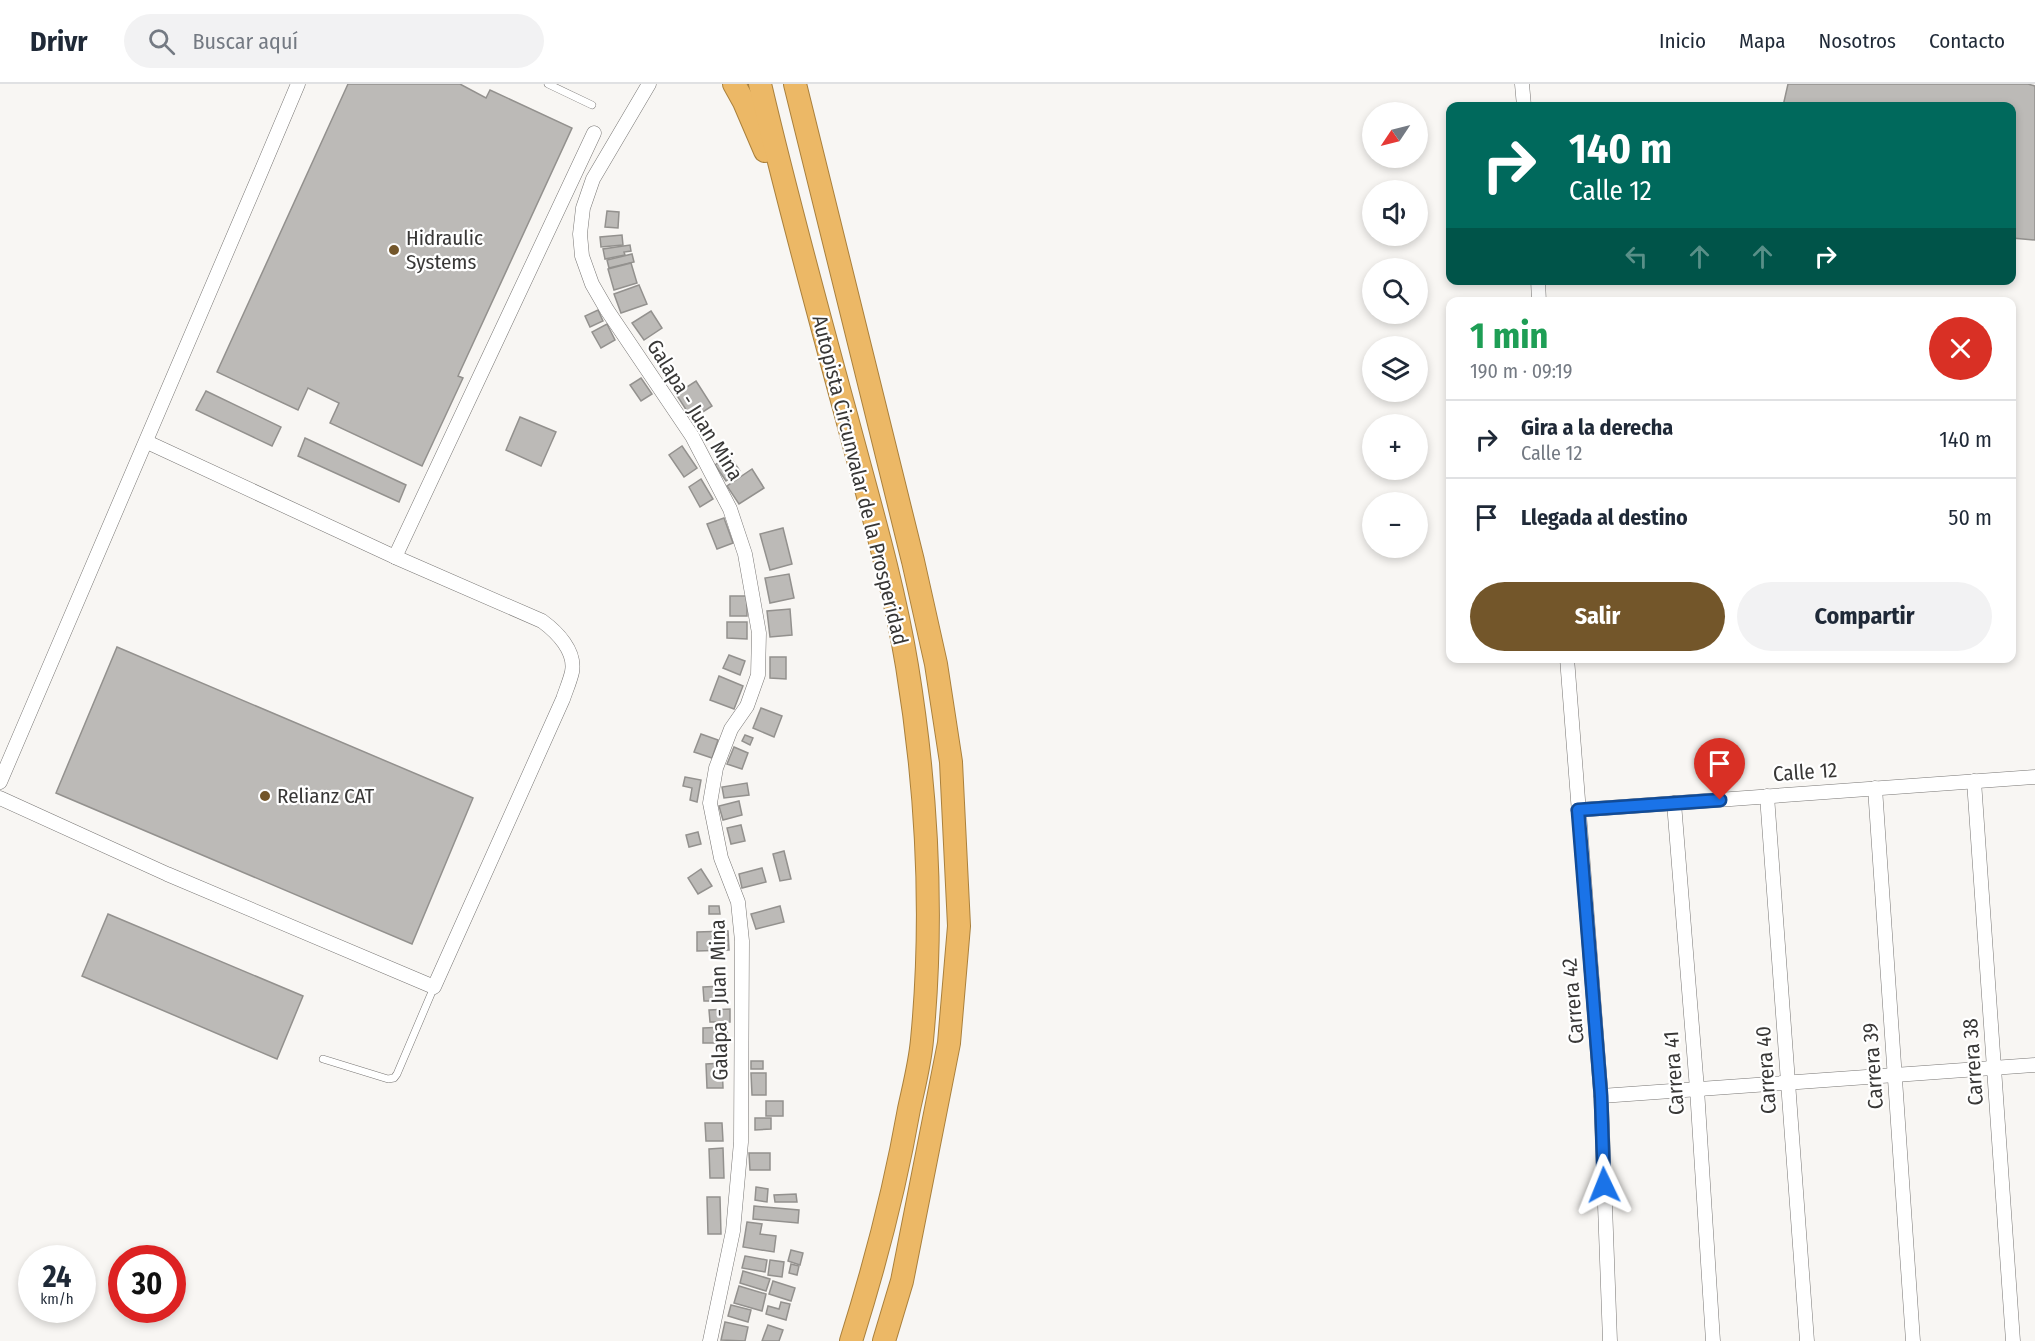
<!DOCTYPE html>
<html lang="es">
<meta charset="utf-8">
<style>
body{margin:0;font-family:"Fira Sans Condensed",sans-serif;background:#f2f2f3;color:#1f2937;height:100vh;display:flex;flex-direction:column;font-size:22px;white-space:nowrap}
*{box-sizing:border-box;margin:0}
p{font-size:20px;color:#747a83}
.icon{flex:none;width:33px;height:33px;fill:none;stroke:currentColor;stroke-width:2;stroke-linecap:round;stroke-linejoin:round}
.map{position:relative;flex:1;overflow:hidden}
.panel{position:absolute;left:1446px;top:213px;width:570px;height:366px;display:flex;flex-direction:column;background:#fff;border-radius:12px;box-shadow:0 3px 9px #0003}
.panel>*{flex:none}
.banner{position:absolute;left:1446px;top:18px;width:570px;height:183px;border-radius:12px;box-shadow:0 3px 9px #0003;background:#00695c;color:#fff;overflow:hidden}
.needle{width:39px;rotate:235deg}
.tools{position:absolute;left:1362px;top:18px;display:grid;gap:12px}
.tools a{display:grid;place-items:center;width:66px;height:66px;border-radius:50%;background:#fff;box-shadow:0 3px 9px #0003;font-size:30px}
.speed{position:absolute;left:18px;top:1161px;display:flex;gap:12px;font-size:30px;font-weight:700;text-align:center}
.speed>*{display:grid;place-content:center;width:78px;height:78px;border-radius:50%;background:#fff;box-shadow:0 3px 9px #0003;line-height:1}
.speed small{font-size:15px;font-weight:400}
.speed .limit{border:9px solid #d22;background:#fff;color:#111}
.pin{position:absolute;display:grid;place-items:center;width:51px;height:51px;color:#fff;margin:-62px -26px;border-radius:50% 50% 50% 0;rotate:-45deg;box-shadow:0 0 6px #0007}
.pin .icon{rotate:45deg}
.me{position:absolute;width:66px;margin:-33px;rotate:358deg;stroke-linejoin:round;filter:drop-shadow(0 0 4px #0008)}
.turn{display:flex;align-items:center;gap:21px;height:126px;padding:0 24px;font-size:27px}
.turn .icon{width:78px;height:78px;stroke-width:2.5}
.turn b{display:block;font-size:42px;line-height:51px}
.lanes{display:flex;align-items:center;height:57px;padding:0 24px;background:#0003;justify-content:center;gap:30px;direction:ltr}
.lanes .off{opacity:.35}
.round{display:grid;place-items:center;flex:none;width:63px;height:63px;border-radius:32px;background:#f2f2f3}
.summary{display:flex;align-items:center;justify-content:space-between;height:102px;padding:0 24px}
h1{font-size:36px;font-weight:700;line-height:45px;color:#1e9e55}
.primary-button{display:flex;gap:12px;margin-top:auto;padding:12px 24px}
.primary-button a{flex:1;height:69px;border-radius:36px;background:#73562a;color:#fff;font-size:24px;font-weight:700;line-height:69px;text-align:center}
.primary-button a+a{background:#f2f2f3;color:#1f2937}
ul{padding:0;list-style:none}
li{display:flex;align-items:center;gap:18px;height:78px;padding:0 24px;border-top:2px solid #e0e1e3}
li div{flex:1}
li b{display:block;font-size:22px}
li em{font-style:normal}
header{display:flex;align-items:center;gap:36px;box-sizing:border-box;height:84px;padding:0 30px;background:#fff;border-bottom:2px solid #e0e1e3}
header strong{font-size:28px}
nav{display:flex;gap:33px;margin-inline-start:auto;font-size:21px}
.search{width:420px;height:54px;background:#f2f2f3;display:flex;align-items:center;gap:15px;box-sizing:border-box;padding:0 21px;border-radius:33px;color:#747a83;font-size:22px}
.map>svg:first-child{display:block}
.building{fill:#bcbab7;stroke:#93918e;stroke-width:1.5}
.lines{fill:none;stroke-linecap:round;stroke-linejoin:round}
.service-casing{stroke:#787674;stroke-width:8}
.minor-casing{stroke:#787674;stroke-width:15}
.trunk-casing{stroke:#aa803c;stroke-width:24}
.service{stroke:#fff;stroke-width:7}
.minor{stroke:#fff;stroke-width:14}
.trunk{stroke:#ecb866;stroke-width:22}
.route-casing{stroke:#114b97;stroke-width:15}
.route{stroke:#1a73e8;stroke-width:10}
.poi-dot{fill:#73562a;stroke:#fff;stroke-width:2}
.labels{text-anchor:middle;dominant-baseline:central;stroke-width:4.5;stroke-linejoin:round;paint-order:stroke}
.poi-label{font-size:21px;fill:#383736;stroke:#fff;text-anchor:start}
.street-label{font-size:21px;fill:#383736;stroke:#fff}
</style>
<header>
<strong>Drivr</strong>
<div class="search"><svg class="icon" aria-label="search" viewBox="0 0 24 24"><circle cx="10" cy="10" r="6"/><path d="M15 15l6 6"/></svg>Buscar aquí</div>
<nav><a>Inicio</a><a>Mapa</a><a>Nosotros</a><a>Contacto</a></nav>
</header>
<div class="map">
<svg width="2035" height="1257" viewBox="0 0 2035 1257">
<rect width="100%" height="100%" fill="#f8f6f3"/>
<g class="building">
<polygon points="348,0 460,0 486,14 490,6 572,44 458,292 463,294 422,382 330,339 339,319 308,304 298,326 217,288"/>
<polygon points="1788,0 2028,0 2035,2 2035,156 2012,154 2012,22 1783,22"/>
<polygon points="607,127 619,128 618,144 605,143"/>
<polygon points="622,151 623,161 601,163 600,153"/>
<polygon points="630,161 631,167 624,168 625,171 605,175 603,165"/>
<polygon points="632,170 634,178 609,184 607,176"/>
<polygon points="631,179 637,199 614,206 608,185"/>
<polygon points="639,201 647,220 621,229 614,210"/>
<polygon points="598,226 603,237 590,243 585,232"/>
<polygon points="651,227 662,244 644,256 632,239"/>
<polygon points="607,240 615,256 601,264 592,248"/>
<polygon points="641,294 652,310 641,317 630,301"/>
<polygon points="696,297 712,322 692,335 676,310"/>
<polygon points="206,307 281,343 272,362 196,326"/>
<polygon points="520,333 556,348 541,382 506,366"/>
<polygon points="305,354 406,401 399,418 298,372"/>
<polygon points="682,362 697,384 684,393 669,371"/>
<polygon points="729,371 740,387 726,397 715,381"/>
<polygon points="752,385 764,404 739,420 727,402"/>
<polygon points="701,395 713,415 700,423 689,403"/>
<polygon points="724,434 733,459 717,465 707,440"/>
<polygon points="783,444 792,480 770,486 760,450"/>
<polygon points="789,490 794,514 770,519 765,494"/>
<rect x="730" y="512" width="17" height="20"/>
<polygon points="790,525 792,551 770,553 767,527"/>
<polygon points="727,538 747,538 747,555 727,554"/>
<polygon points="117,563 473,714 412,860 56,709"/>
<polygon points="729,571 745,577 740,591 723,584"/>
<polygon points="770,573 786,573 786,595 770,594"/>
<polygon points="719,592 743,602 734,625 710,616"/>
<polygon points="761,624 782,632 774,653 753,644"/>
<polygon points="701,650 718,656 712,674 694,668"/>
<polygon points="745,651 753,654 750,661 742,657"/>
<polygon points="734,663 748,669 742,685 727,680"/>
<polygon points="685,693 701,696 697,718 690,716 692,704 683,702"/>
<polygon points="747,699 749,711 724,714 722,703"/>
<polygon points="739,717 742,731 723,736 719,722"/>
<polygon points="741,741 745,757 731,760 727,744"/>
<polygon points="698,748 701,760 689,763 686,751"/>
<polygon points="784,767 791,795 780,797 773,770"/>
<polygon points="762,784 766,798 742,804 739,790"/>
<polygon points="701,785 712,802 698,810 688,794"/>
<polygon points="709,822 719,822 720,830 709,830"/>
<polygon points="780,822 784,838 756,845 751,830"/>
<polygon points="108,830 303,912 277,975 82,892"/>
<polygon points="728,847 729,866 697,867 697,848"/>
<polygon points="723,902 724,917 704,917 703,903"/>
<polygon points="730,925 730,938 710,938 709,926"/>
<polygon points="727,943 728,959 703,959 703,944"/>
<rect x="751" y="977" width="12" height="8"/>
<polygon points="722,979 723,1004 707,1004 706,980"/>
<polygon points="751,989 766,989 766,1011 752,1011"/>
<rect x="766" y="1017" width="17" height="15"/>
<polygon points="755,1034 771,1034 771,1045 755,1046"/>
<polygon points="705,1039 722,1039 723,1057 706,1057"/>
<polygon points="723,1064 724,1094 710,1094 709,1065"/>
<polygon points="749,1069 770,1069 770,1086 750,1086"/>
<polygon points="756,1103 768,1105 767,1118 755,1116"/>
<polygon points="796,1110 797,1118 775,1118 774,1111"/>
<polygon points="707,1113 720,1113 721,1150 708,1150"/>
<polygon points="754,1122 799,1126 798,1139 753,1135"/>
<polygon points="747,1138 762,1140 760,1150 776,1152 774,1168 743,1163"/>
<polygon points="791,1166 803,1169 800,1181 788,1177"/>
<polygon points="745,1172 767,1176 765,1188 742,1184"/>
<polygon points="770,1176 784,1178 782,1193 768,1191"/>
<polygon points="791,1180 799,1182 797,1191 789,1189"/>
<polygon points="743,1187 770,1195 766,1207 740,1199"/>
<polygon points="773,1197 795,1204 791,1217 769,1210"/>
<polygon points="739,1202 766,1210 762,1227 734,1219"/>
<polygon points="781,1218 790,1220 786,1236 766,1230 768,1222 779,1225"/>
<polygon points="731,1221 751,1226 748,1238 728,1232"/>
<polygon points="725,1238 748,1243 745,1257 721,1256"/>
<polygon points="768,1241 783,1246 779,1257 762,1257"/>
</g>
<g class="lines">
<g class="service-casing">
<g id="service">
<polyline points="548,0 592,21"/>
<polyline points="323,975 388,995 394,994 397,990 434,903"/>
</g>
</g>
<g class="minor-casing">
<g id="minor">
<polyline points="649,0 593,95 583,124 580,150 582,172 592,200 607,226 692,352 730,425 745,470 759,549 758,591 747,622 731,645 716,684 710,719 721,774 738,818 742,857 741,1058 733,1147 710,1257"/>
<polyline points="1522,0 1524,22"/>
<polyline points="1538,196 1539,218"/>
<polyline points="395,473 594,49"/>
<polyline points="1567,574 1601,1012 1610,1257"/>
<polyline points="1974,697 2013,1257"/>
<path d="M0,698C100,465 200,233 298,0"/>
<polyline points="1875,704 1913,1257"/>
<polyline points="1767,712 1807,1257"/>
<path d="M0,714L167,790L434,903L563,615C566,606 570,597 572,588C576,567 557,548 542,537L395,473L147,358"/>
<polyline points="1674,719 1697,1005 1713,1257"/>
<polyline points="1578,726 2035,693"/>
<polyline points="1601,1012 2035,981"/>
</g>
</g>
<g class="trunk-casing">
<g id="trunk">
<polyline points="734,0 744,18 765,67"/>
<path d="M760,0C786,111 816,221 846,331C868,414 893,497 907,582C927,705 934,831 922,956C920,979 914,1002 909,1025C895,1104 875,1181 851,1257"/>
<polyline points="795,0 913,477 936,580 951,678 959,842 949,959 902,1197 884,1257"/>
</g>
</g>
<use href="#service" class="service"/>
<use href="#minor" class="minor"/>
<use href="#trunk" class="trunk"/>
</g>
<g class="lines">
<g class="route-casing">
<polyline id="route" points="1604,1101 1601,1012 1578,726 1720,716"/>
</g>
<use href="#route" class="route"/>
</g>
<g class="poi-dot">
<circle cx="394" cy="166" r="6"/>
<circle cx="265" cy="712" r="6"/>
</g>
<g class="labels">
<g class="poi-label">
<text x="406" y="154">Hidraulic<tspan x="406" dy="24">Systems</tspan></text>
<text x="277" y="712">Relianz CAT</text>
</g>
<g class="street-label">
<text transform="translate(695 326) rotate(58)">Galapa - Juan Mina</text>
<text transform="translate(860 396) rotate(76)">Autopista Circunvalar de la Prosperidad</text>
<text transform="translate(1805 688) rotate(-4)">Calle 12</text>
<text transform="translate(719 916) rotate(-91)">Galapa - Juan Mina</text>
<text transform="translate(1573 917) rotate(-95)">Carrera 42</text>
<text transform="translate(1973 978) rotate(-94)">Carrera 38</text>
<text transform="translate(1873 982) rotate(-94)">Carrera 39</text>
<text transform="translate(1766 986) rotate(-94)">Carrera 40</text>
<text transform="translate(1674 989) rotate(-94)">Carrera 41</text>
</g>
</g>
</svg>
<div class="tools">
<a><svg class="needle" viewBox="-14 -14 28 28"><path d="M0-13l5 13h-10z" fill="#e53935"/><path d="M0 13l5-13h-10z" fill="#747a83"/></svg></a>
<a><svg class="icon" aria-label="sound" viewBox="0 0 24 24"><path d="M4 9h4l5-4v14l-5-4H4zM17 9q2 3 0 6"/></svg></a>
<a><svg class="icon" aria-label="search" viewBox="0 0 24 24"><circle cx="10" cy="10" r="6"/><path d="M15 15l6 6"/></svg></a>
<a><svg class="icon" aria-label="layers" viewBox="0 0 24 24"><path d="M12 4l9 5-9 5-9-5zM3 14l9 5 9-5"/></svg></a>
<a>+</a>
<a>−</a>
</div>
<div class="speed"><div>24<small>km/h</small></div><div class="limit">30</div></div>
<div class="pin" style="left:1720px;top:716px;background:#d93025"><svg class="icon" aria-label="arrive" viewBox="0 0 24 24"><path d="M6 21V4h12l-3 4 3 4H6"/></svg></div>
<svg class="me" style="left:1604px;top:1101px" viewBox="-20 -20 40 40"><path d="M0-17L14 15 0 8-14 15z" fill="#1a73e8" stroke="#fff" stroke-width="4"/></svg>
<div class="banner">
<div class="turn"><svg class="icon" aria-label="right" viewBox="0 0 24 24"><path d="M7 20v-9h11M14 6l5 5-5 5"/></svg><div><b>140 m</b>Calle 12</div></div>
<div class="lanes"><svg class="icon off" aria-label="left" viewBox="0 0 24 24"><path d="M17 20v-9H6M10 6l-5 5 5 5"/></svg><svg class="icon off" aria-label="ahead" viewBox="0 0 24 24"><path d="M12 20V5M6 11l6-6 6 6"/></svg><svg class="icon off" aria-label="ahead" viewBox="0 0 24 24"><path d="M12 20V5M6 11l6-6 6 6"/></svg><svg class="icon" aria-label="right" viewBox="0 0 24 24"><path d="M7 20v-9h11M14 6l5 5-5 5"/></svg></div>
</div>
<section class="panel">
<div class="summary"><div><h1>1 min</h1><p>190 m · 09:19</p></div><a class="round" style="background:#d93025;color:#fff"><svg class="icon" aria-label="close" viewBox="0 0 24 24"><path d="M6 6l12 12M18 6L6 18"/></svg></a></div>
<ul>
<li><svg class="icon" aria-label="right" viewBox="0 0 24 24"><path d="M7 20v-9h11M14 6l5 5-5 5"/></svg><div><b>Gira a la derecha</b><p>Calle 12</p></div><em>140 m</em></li>
<li><svg class="icon" aria-label="arrive" viewBox="0 0 24 24"><path d="M6 21V4h12l-3 4 3 4H6"/></svg><div><b>Llegada al destino</b></div><em>50 m</em></li>
</ul>
<div class="primary-button"><a>Salir</a><a>Compartir</a></div>
</section>
</div>
